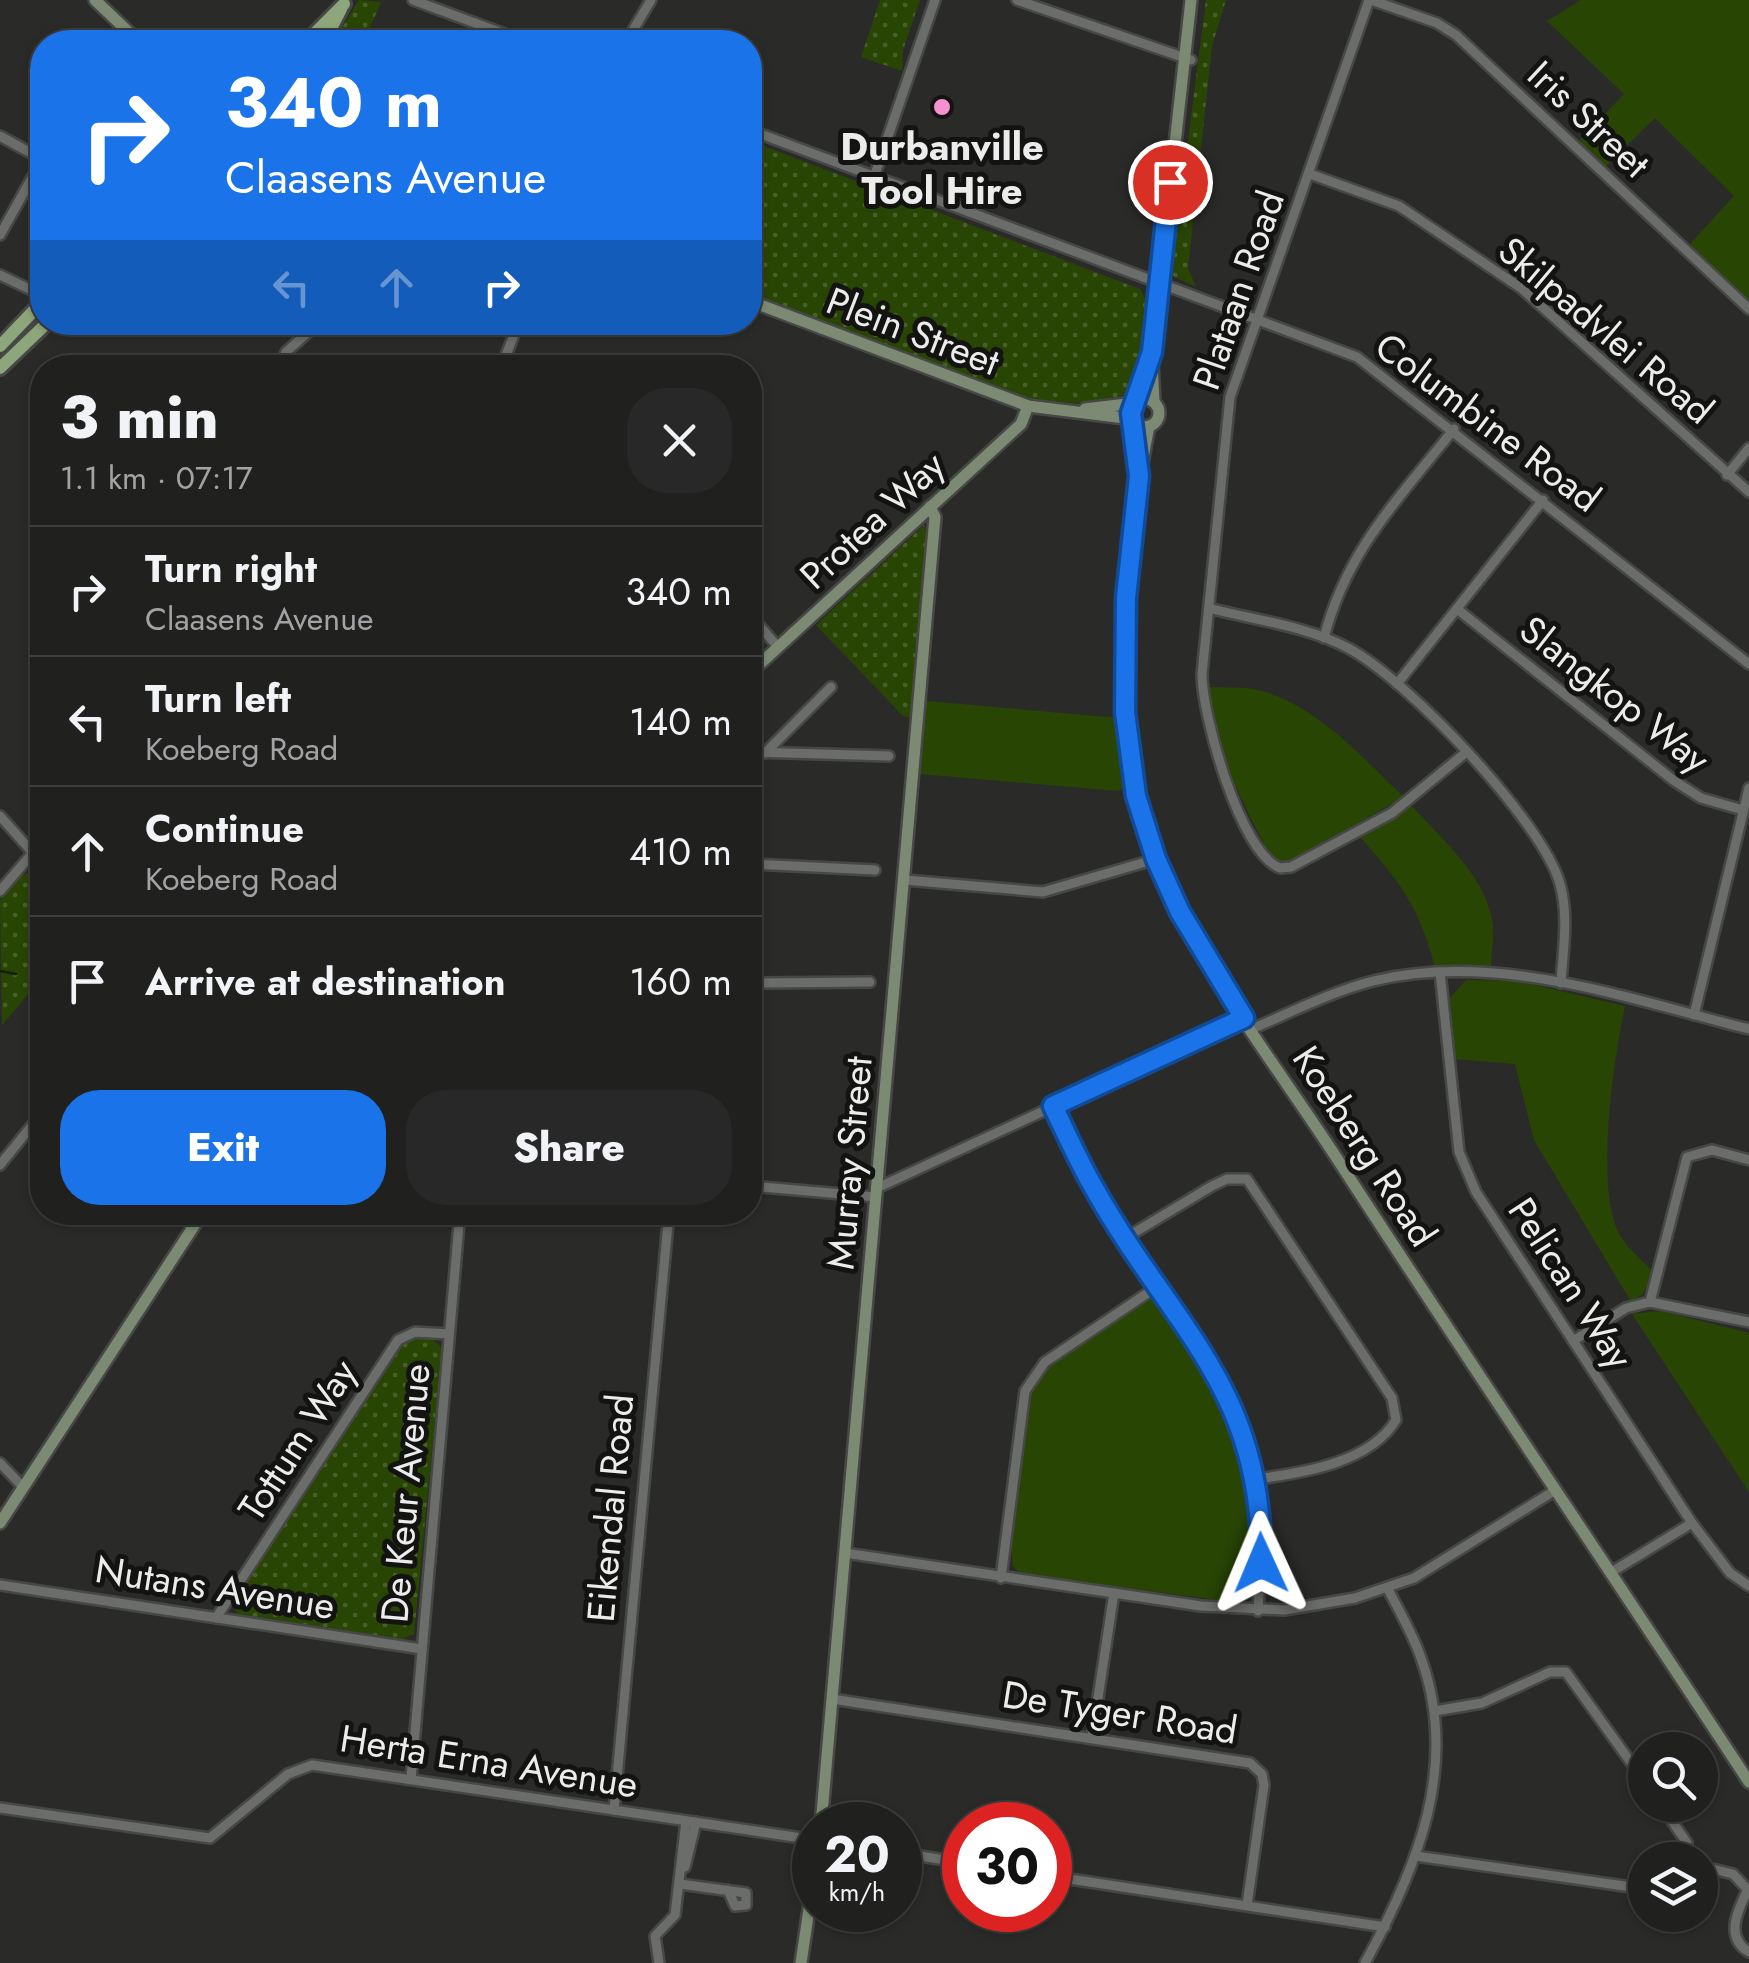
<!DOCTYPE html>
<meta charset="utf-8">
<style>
body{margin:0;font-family:Jost,sans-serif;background:#282828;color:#f1f3f6;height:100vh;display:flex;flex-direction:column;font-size:38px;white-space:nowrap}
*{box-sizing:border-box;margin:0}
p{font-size:32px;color:#a2a3a4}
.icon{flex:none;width:55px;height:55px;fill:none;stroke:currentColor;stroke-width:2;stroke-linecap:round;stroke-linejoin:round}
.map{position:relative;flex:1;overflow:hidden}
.side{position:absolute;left:30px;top:355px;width:732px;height:870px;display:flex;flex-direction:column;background:#20201f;border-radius:40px;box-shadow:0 2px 8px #0004,0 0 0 2px #3d3e3d}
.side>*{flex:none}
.banner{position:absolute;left:30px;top:30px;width:732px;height:305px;border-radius:40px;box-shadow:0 2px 8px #0004,0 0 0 2px #3d3e3d;background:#1a73e8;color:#fff;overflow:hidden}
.tools{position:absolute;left:1628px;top:1732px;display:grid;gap:20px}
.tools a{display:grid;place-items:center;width:90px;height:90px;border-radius:50%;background:#20201f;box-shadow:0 2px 8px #0004,0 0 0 2px #3d3e3d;font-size:50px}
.speed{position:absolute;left:792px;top:1802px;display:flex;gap:20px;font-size:50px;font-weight:700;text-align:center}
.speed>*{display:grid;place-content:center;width:130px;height:130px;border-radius:50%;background:#20201f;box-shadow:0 2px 8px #0004,0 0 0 2px #3d3e3d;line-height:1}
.speed small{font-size:25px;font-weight:400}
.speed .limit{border:15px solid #d22;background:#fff;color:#111}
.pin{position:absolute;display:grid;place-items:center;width:85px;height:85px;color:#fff;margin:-42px;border:5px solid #fff;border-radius:50%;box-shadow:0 2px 10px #0007}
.me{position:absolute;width:110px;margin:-55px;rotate:359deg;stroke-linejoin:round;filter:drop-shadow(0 0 8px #0008)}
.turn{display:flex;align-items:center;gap:35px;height:210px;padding:0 30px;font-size:45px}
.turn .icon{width:130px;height:130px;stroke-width:2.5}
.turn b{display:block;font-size:70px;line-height:85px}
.lanes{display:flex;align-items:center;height:95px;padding:0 30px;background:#0003;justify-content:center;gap:50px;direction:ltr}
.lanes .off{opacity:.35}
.round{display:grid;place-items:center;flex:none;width:105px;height:105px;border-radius:40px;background:#282828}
.summary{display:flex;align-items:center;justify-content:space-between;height:170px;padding:0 30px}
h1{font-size:60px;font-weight:800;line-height:75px}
.button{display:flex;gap:20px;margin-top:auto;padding:20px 30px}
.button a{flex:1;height:115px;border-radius:40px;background:#1a73e8;color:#fff;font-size:40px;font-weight:800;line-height:115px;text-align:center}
.button a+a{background:#282828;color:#f1f3f6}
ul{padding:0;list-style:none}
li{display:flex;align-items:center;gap:30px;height:130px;padding:0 30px;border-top:2px solid #3d3e3d}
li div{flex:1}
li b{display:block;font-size:38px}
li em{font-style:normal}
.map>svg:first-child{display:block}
.grass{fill:url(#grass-dots)}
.green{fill:#284504}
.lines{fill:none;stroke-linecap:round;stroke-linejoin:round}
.stream{stroke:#122005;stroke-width:2.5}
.street-casing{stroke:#474846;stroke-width:14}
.secondary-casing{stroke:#474846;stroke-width:16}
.primary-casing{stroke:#474846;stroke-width:18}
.street{stroke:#6b6d6a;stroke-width:9}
.secondary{stroke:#7c8a73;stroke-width:11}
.primary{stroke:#8ea67b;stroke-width:12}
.route-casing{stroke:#114b97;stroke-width:25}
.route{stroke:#1a73e8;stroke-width:18}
.poi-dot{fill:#f590d1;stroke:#131412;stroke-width:4}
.labels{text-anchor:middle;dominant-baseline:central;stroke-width:10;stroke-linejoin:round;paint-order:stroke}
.street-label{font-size:38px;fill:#ebeceb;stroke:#131412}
.poi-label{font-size:38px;font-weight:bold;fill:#ebeceb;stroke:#131412}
</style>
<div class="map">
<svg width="1749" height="1963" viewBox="0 0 1749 1963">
<defs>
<pattern id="grass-dots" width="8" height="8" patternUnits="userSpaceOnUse" patternTransform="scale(2.5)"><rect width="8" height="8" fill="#284504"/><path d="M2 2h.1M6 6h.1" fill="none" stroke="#476029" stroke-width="1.8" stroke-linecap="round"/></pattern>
</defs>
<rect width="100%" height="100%" fill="#2a2b29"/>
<g class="grass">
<polygon points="359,0 381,2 364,42 333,42"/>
<polygon points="880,0 920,0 903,50 902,71 861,57"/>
<polygon points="1206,0 1226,0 1212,46 1188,268 1196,287 1171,275"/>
<polygon points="750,141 1140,289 1148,304 1134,384 1122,396 1085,404 1023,398 750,293"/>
<polygon points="924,525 928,540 912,718 903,716 816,625"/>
<polygon points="37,871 42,877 42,978 2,1025 0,900 21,875"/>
<polygon points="414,1338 432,1339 442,1348 414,1634 402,1639 237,1614 233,1603 404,1342"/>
</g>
<g class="green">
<polygon points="1581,0 1749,0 1749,300 1689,245 1734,196 1655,118 1605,167 1578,142 1624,94 1547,21"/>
<path d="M1207,687C1225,688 1245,686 1262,691C1320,708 1361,757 1404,797L1291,861H1277L1268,852C1241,798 1213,748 1207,687Z"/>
<polygon points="926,701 1119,718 1130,786 1118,791 920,774"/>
<path d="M1412,806C1441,839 1484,874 1492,920C1495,934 1491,952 1491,967H1435C1418,905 1402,885 1361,838Z"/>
<path d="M1466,980L1518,981L1625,1006C1614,1057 1594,1190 1620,1235C1627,1248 1641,1259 1651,1270C1647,1286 1647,1296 1630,1300L1534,1140L1515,1064L1454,1059L1450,998Z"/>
<path d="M1153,1299C1169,1304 1178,1325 1187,1339C1244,1425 1258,1490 1252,1592L1241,1603L1021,1574L1013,1566C1008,1539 1021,1407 1035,1384C1049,1361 1127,1306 1153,1299Z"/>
<polygon points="1661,1311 1749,1333 1749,1492 1632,1314"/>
</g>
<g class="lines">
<polyline class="stream" points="0,971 16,974"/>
<g class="street-casing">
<g id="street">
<polyline points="413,0 526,42"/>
<polyline points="1017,0 1191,60"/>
<path d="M1369,0L1230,397L1202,674C1202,715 1240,853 1280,868L1291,867L1392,813L1464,754"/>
<polyline points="1371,0 1437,23 1456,35 1749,309"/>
<polyline points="626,42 651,0"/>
<polyline points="750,130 1357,357 1749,664"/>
<polyline points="0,136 42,159"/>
<polyline points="1310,174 1399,206 1521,288 1749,492"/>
<polyline points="874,177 935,0"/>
<polyline points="0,235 42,160"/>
<polyline points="0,275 42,295"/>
<polyline points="280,368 286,352 313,328"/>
<polyline points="501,368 519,322"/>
<polyline points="1727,475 1749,448"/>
<path d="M1209,608C1254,620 1307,626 1348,648C1406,678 1543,822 1560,884C1569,916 1563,950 1561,983"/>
<polyline points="1457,609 1673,780 1701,798 1743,810"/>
<polyline points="750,615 778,647"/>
<path d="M1324,638C1346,551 1400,497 1454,429"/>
<polyline points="1397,684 1543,500"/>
<polyline points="750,752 889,756"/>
<polyline points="765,753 831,687"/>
<polyline points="0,816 42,863"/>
<polyline points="750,864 875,870"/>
<polyline points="905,880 1043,892 1156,859"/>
<polyline points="0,891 42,842"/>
<polyline points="1440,972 1459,1152 1476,1192 1692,1523 1730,1573 1749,1586"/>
<polyline points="750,983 870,982"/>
<polyline points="1694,1015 1749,788"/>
<path d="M1252,1029C1291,1012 1331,992 1373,981C1498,951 1628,999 1749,1029"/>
<path d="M1053,1106C1066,1133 1079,1162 1094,1188C1149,1284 1237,1368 1257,1481C1265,1524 1260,1568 1258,1611"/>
<polyline points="0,1165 42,1113"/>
<polyline points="750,1186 876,1197"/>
<polyline points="877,1188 1245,1018"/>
<path d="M1127,1237L1212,1186L1227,1179H1247L1392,1398L1396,1420C1370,1463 1302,1473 1257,1479"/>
<polyline points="1650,1302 1687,1157 1712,1150 1749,1160"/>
<polyline points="1573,1341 1626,1308 1650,1302 1749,1322"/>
<polyline points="0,1463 23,1487"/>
<polyline points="845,1553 1201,1606 1284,1610 1355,1598 1414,1578 1554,1491"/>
<polyline points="1610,1573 1692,1523"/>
<polyline points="1001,1578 1025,1391 1045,1362 1158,1286"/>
<polyline points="0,1585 422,1649"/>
<polyline points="216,1618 398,1340 415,1332 449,1334"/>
<polyline points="832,1699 1250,1763 1262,1774 1264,1785 1247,1905"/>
<polyline points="1435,1711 1482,1703 1550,1672 1566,1672 1645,1782"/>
<polyline points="1092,1737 1114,1593"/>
<polyline points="411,1779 460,1212"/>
<polyline points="1661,1805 1687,1843 1687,1860"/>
<polyline points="0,1808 210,1838 288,1774 312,1765 815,1840"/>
<polyline points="614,1810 669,1212"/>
<polyline points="900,1853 965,1863"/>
<polyline points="1416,1856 1645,1889"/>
<polyline points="1700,1866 1733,1874 1749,1891"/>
<polyline points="685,1867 696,1822"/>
<polyline points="1050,1876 1385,1927"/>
<polyline points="680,1884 746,1893 746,1905 735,1906 728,1890"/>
<path d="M1748,1889C1738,1910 1724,1937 1749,1952"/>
<polyline points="659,1963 655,1936 675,1915 686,1821"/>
<path d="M1365,1963C1417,1868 1460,1766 1421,1658C1413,1634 1399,1611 1388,1589"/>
</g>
</g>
<g class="secondary-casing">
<g id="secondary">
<polyline points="95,0 139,42"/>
<polyline points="750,301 1028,406 1133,419"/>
<polyline points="1152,362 1154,402"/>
<circle cx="1145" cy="413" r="14"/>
<polyline points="1139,401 1152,352 1191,0"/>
<polyline points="1085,409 1135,403"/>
<path d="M1149,426C1126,544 1109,676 1136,794C1167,929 1262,1043 1336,1157C1472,1367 1612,1573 1749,1782"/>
<polyline points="750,673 1021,424 1028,406"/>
<polyline points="0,1523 203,1212"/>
<polyline points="821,1825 935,517 930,507"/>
<polyline points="801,1963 815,1869"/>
</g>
</g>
<g class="primary-casing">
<g id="primary">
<polyline points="306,42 344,4"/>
<polyline points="324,42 341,9"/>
<polyline points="0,346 42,302"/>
<polyline points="0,368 48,322"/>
</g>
</g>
<use href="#street" class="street"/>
<use href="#secondary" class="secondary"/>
<use href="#primary" class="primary"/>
</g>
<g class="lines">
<g class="route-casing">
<path id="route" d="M1170,182L1152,352L1131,413L1139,476L1126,598L1125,712L1136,796L1156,859L1180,912L1244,1018L1053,1106C1066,1133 1079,1162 1094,1188C1171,1326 1264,1388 1261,1563"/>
</g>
<use href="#route" class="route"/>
</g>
<circle class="poi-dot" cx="942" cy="107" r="10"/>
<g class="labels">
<g class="street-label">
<text transform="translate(1589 119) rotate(43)">Iris Street</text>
<text transform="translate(1238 290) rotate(-71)">Plataan Road</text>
<text transform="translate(1606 330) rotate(40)">Skilpadvlei Road</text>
<text transform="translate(913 331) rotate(21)">Plein Street</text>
<text transform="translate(1488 422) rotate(37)">Columbine Road</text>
<text transform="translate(872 520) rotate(-43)">Protea Way</text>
<text transform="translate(1615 694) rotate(38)">Slangkop Way</text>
<text transform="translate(1365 1146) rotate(57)">Koeberg Road</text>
<text transform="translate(849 1163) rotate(-85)">Murray Street</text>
<text transform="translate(1571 1283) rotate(57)">Pelican Way</text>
<text transform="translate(297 1440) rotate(-57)">Tottum Way</text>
<text transform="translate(405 1493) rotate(-85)">De Keur Avenue</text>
<text transform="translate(610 1508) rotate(-85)">Eikendal Road</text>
<text transform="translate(215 1587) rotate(9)">Nutans Avenue</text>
<text transform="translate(1120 1712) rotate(9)">De Tyger Road</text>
<text transform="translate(489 1761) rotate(9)">Herta Erna Avenue</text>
</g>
<g class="poi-label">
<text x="942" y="146">Durbanville<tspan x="942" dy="44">Tool Hire</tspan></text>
</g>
</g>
</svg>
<div class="tools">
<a><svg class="icon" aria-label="search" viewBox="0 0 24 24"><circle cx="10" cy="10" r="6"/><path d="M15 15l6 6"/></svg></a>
<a><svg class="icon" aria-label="layers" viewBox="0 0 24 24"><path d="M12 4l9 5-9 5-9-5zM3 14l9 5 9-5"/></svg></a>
</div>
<div class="speed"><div>20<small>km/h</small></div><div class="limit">30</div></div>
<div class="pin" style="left:1170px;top:182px;background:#d93025"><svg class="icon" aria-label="arrive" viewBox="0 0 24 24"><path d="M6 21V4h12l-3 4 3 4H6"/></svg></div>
<svg class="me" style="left:1261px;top:1563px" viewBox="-20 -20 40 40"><path d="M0-17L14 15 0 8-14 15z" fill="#1a73e8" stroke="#fff" stroke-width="4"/></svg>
<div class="banner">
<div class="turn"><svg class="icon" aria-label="right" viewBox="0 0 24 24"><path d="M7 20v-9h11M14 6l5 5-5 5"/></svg><div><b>340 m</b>Claasens Avenue</div></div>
<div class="lanes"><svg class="icon off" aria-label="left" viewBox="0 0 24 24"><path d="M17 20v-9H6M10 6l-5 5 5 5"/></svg><svg class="icon off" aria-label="ahead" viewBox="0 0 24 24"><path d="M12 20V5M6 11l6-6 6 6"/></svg><svg class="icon" aria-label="right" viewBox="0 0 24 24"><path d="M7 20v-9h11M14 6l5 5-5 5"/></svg></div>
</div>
<section class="side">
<div class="summary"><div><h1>3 min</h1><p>1.1 km · 07:17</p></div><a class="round"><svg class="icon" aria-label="close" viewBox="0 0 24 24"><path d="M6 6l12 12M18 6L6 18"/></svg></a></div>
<ul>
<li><svg class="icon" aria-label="right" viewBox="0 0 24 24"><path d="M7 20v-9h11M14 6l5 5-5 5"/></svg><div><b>Turn right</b><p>Claasens Avenue</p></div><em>340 m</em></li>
<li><svg class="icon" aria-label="left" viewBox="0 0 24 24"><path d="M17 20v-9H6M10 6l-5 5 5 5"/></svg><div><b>Turn left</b><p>Koeberg Road</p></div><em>140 m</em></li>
<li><svg class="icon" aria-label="ahead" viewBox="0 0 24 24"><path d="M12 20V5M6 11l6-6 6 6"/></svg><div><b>Continue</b><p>Koeberg Road</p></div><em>410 m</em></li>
<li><svg class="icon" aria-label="arrive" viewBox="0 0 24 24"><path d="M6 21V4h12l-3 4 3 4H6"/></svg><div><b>Arrive at destination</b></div><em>160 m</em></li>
</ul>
<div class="button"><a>Exit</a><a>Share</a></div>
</section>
</div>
